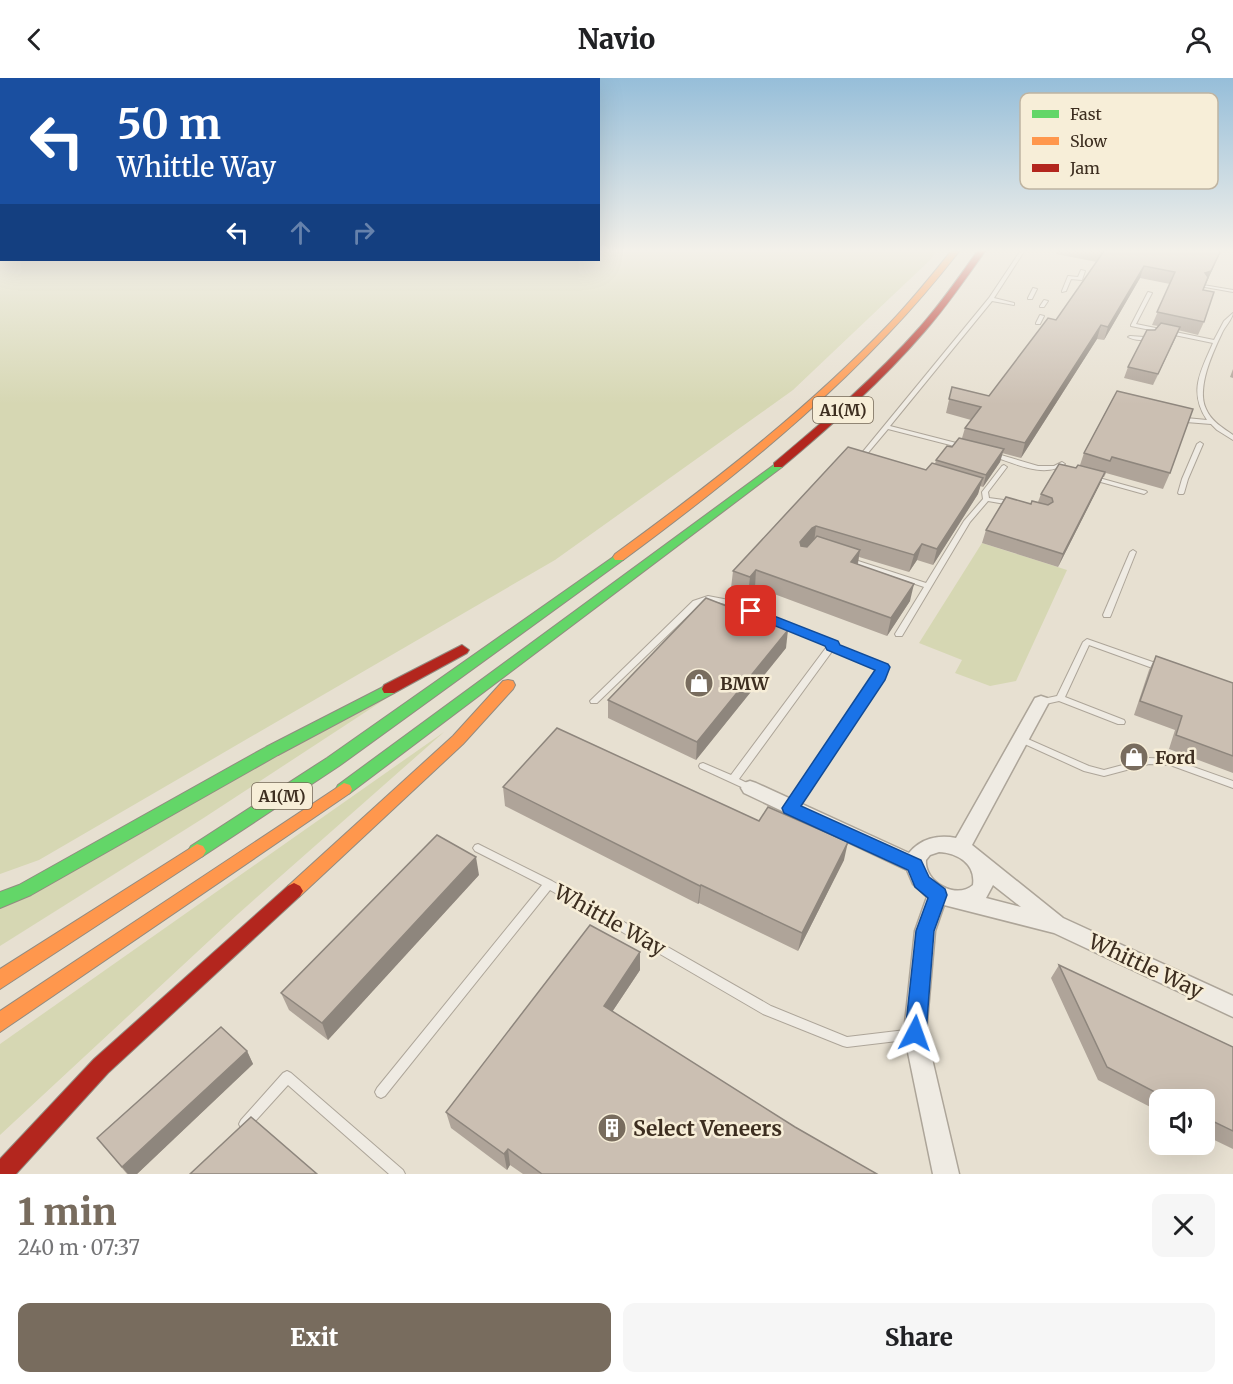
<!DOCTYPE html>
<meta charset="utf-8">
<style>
body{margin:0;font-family:Merriweather,serif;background:#f6f6f6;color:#202124;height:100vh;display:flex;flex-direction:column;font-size:22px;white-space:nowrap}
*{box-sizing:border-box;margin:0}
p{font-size:20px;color:#757577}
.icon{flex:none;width:33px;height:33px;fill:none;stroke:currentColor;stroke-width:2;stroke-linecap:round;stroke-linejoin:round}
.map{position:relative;height:1096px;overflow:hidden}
.sheet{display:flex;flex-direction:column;background:#fff;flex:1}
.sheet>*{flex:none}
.top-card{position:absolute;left:0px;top:0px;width:600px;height:183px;box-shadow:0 6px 24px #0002;background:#1a4fa0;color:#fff;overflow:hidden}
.buttons{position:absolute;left:1149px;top:1011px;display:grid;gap:12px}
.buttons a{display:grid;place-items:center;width:66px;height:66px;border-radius:12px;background:#fff;box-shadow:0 6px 24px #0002;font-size:30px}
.pin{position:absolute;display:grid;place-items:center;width:51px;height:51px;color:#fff;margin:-26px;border-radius:12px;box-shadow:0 3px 9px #0006}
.me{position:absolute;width:66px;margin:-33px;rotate:4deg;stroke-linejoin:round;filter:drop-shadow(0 0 4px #0008)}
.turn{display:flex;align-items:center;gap:21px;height:126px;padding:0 18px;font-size:27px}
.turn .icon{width:78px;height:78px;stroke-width:2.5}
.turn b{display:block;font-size:42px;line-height:51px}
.lanes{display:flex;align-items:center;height:57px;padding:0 18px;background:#0003;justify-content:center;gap:30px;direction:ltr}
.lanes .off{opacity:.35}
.round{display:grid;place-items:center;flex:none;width:63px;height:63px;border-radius:12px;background:#f6f6f6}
.headline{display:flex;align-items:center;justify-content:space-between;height:102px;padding:0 18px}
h1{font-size:36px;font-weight:800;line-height:45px;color:#786c5e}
.primary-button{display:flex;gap:12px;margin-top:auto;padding:12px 18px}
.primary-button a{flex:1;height:69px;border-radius:12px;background:#786c5e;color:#fff;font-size:24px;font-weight:800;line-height:69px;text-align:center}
.primary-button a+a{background:#f6f6f6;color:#202124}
header{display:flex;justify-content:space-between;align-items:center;height:78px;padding:0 18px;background:#fff;font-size:27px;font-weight:800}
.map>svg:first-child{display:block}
.green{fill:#d6d7b3}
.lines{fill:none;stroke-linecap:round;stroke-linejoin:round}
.lane-casing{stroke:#ada599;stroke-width:2}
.street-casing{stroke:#ada599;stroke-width:3}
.fast-casing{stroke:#928b80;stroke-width:2}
.slow-casing{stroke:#928b80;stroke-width:2}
.jam-casing{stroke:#928b80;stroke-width:2}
.lane{fill:#efebe3;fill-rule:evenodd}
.street{fill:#efebe3;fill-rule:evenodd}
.fast{fill:#63d668;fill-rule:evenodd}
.slow{fill:#ff974d;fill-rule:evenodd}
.jam{fill:#b3261e;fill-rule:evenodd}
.wall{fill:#afa499}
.shaded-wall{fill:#8e867d}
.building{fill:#cbbfb2;stroke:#8e867d;stroke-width:1.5}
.route{fill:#1a73e8;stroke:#114b97;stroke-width:1.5}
.labels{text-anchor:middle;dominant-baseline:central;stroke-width:5;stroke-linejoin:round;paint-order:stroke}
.shield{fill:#f7eed8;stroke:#756857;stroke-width:1.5}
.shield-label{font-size:16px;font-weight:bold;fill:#3d2e20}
.poi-label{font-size:18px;font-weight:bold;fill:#3d2e20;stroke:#f7eed8;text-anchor:start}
.near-street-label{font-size:21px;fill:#3d2e20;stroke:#f7eed8}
.near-poi-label{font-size:21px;font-weight:bold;fill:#3d2e20;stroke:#f7eed8;text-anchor:start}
.key{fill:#f7eed8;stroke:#bfb4a1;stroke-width:1.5}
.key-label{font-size:16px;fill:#3d2e20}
</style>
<header><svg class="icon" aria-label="back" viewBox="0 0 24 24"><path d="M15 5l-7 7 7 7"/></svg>Navio<svg class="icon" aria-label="person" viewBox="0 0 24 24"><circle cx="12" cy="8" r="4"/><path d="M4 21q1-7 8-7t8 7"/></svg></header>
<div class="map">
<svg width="1233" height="1096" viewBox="0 0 1233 1096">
<rect width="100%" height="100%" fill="#e7e0d1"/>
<g class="green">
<polygon points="0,172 2,182 598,182 599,172 937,172 929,183 793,312 555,482 39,782 0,796"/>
<polygon points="982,465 1067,492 1016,603 990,608 955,595 962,582 919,565"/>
<polygon points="416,601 202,741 0,868 0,831"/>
<polygon points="444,654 238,836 0,1057 0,966"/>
</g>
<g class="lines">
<g class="lane-casing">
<g id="lane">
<polygon points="1021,172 1025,172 994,220 1014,225 1014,227 992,223 890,348 964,367 964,369 962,370 888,351 867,376 870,378 870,380 868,381 861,378 861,376 989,220"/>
<polygon points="1081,192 1085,193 1082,202 1071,201 1066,213 1062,214 1062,213 1068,198 1078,199"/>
<polygon points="1203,207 1233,212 1233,214 1205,209 1203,209"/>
<polygon points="1033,210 1037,211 1032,221 1028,221 1028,220"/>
<path d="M1148,214L1152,215L1136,246L1214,262L1224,243L1233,235C1232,242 1225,248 1222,255C1213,274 1196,310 1206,331C1211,343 1223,350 1233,357V362L1217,352L1211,346L1186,344L1183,342L1186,340L1207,342C1188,313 1201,293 1213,265L1131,248V247Z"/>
<polygon points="1044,222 1048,223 1044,229 1040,229 1040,228"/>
<polygon points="1040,237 1044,238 1040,246 1036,246 1036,245"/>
<path d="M1151,257H1153V259C1145,263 1135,263 1128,259L1130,258L1144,259Z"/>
<polygon points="1200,364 1203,366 1188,401 1184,415 1183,416 1179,416 1178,415 1182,401 1197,366"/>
<path d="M994,375L1038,388H1054L1062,384L1065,386C1044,401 1014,385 992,378L991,377Z"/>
<polygon points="1004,387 1007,389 988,414 989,420 1011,423 1014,425 1011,427 988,423 970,444 902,558 896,558 895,556 924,509 848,483 847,482 848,481 852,481 926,505 964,443 983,421 982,414 1002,388"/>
<polygon points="1092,398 1146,413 1147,414 1144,416 1090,401 1089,400"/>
<polygon points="1133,472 1136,474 1111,537 1110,539 1104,539 1103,537 1130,474"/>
<polygon points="708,518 734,523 836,564 837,566 836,568 886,587 887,589 883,601 794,733 791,734 788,733 786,730 876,599 879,590 833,572 739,701 753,708 754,710 753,712 750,713 700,690 699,688 700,686 703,685 731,697 828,567 729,527 709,522 699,527 597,625 591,625 590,623 693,523"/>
<polygon points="1087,561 1164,588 1165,590 1164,592 1158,592 1089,567 1065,619 1124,642 1125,644 1124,646 1118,646 1059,623 1041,627 1038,626 1037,624 1038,622 1057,618 1083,564"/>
<polygon points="1021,658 1089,688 1104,692 1149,680 1171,681 1233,703 1233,710 1170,687 1149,686 1104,698 1084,693 1018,663 1017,661 1018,659"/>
<polygon points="478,766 552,803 771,928 847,959 914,951 918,952 920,956 918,960 914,961 847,969 843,968 763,936 550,812 385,1018 381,1020 377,1018 375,1014 377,1010 542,807 475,773 473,770 475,767"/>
<polygon points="287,993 291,995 403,1092 405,1096 389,1096 288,1007 249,1050 245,1052 241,1050 239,1046 241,1042 283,995"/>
</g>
</g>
<g class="street-casing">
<path id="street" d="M1041,618L1047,620L1049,624L972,767L1063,840L1233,918V939L1054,855L944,827L935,853L926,955L959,1096H933L904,955L915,853L927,819L913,806L907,792L744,715L741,710L744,705L750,703L756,705L909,775C920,761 938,756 956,760L1035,620ZM939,774C958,775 976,786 973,807C956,822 924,804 926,782L930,777ZM993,807L1021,829L986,820Z"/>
</g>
<g class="fast-casing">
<g id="fast">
<polygon points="778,384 783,387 782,389 350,715 344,717 338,715 336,711 338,707"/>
<polygon points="619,475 625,479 623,482 339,688 203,778 197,780 191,778 188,773 191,768 327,680"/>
<polygon points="389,606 394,607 396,611 394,615 278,677 31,817 0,830 0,814 19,807 266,669"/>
</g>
</g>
<g class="slow-casing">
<g id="slow">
<path d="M952,172H960C866,294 746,391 623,482H615L613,479L615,476C711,406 807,332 890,245C912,222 932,197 952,172Z"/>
<polygon points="508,602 513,603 515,607 513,611 463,666 300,818 294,821 288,818 285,813 288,808 453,658 503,603"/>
<polygon points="344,705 350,707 352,711 350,715 0,954 0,933"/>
<polygon points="197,766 203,768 206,773 203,778 0,911 0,891"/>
</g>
</g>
<g class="jam-casing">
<g id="jam">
<path d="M978,172H986C966,200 947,228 925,253C882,303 832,347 782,389H774V385C825,342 876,299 920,249C941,225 960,198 978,172Z"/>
<polygon points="462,567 469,572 467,575 394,615 384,615 382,611 384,607"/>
<polygon points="294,805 300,808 303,813 300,818 108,995 16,1096 0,1096 0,1081 94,981 288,808"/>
</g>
</g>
<use href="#lane" class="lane"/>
<use href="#street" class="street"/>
<use href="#fast" class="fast"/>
<use href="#slow" class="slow"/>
<use href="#jam" class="jam"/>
</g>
<g class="wall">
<polygon points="1057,172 1221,172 1203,212 1204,244 1198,257 1178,252 1153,307 1124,300 1128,289 1158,248 1152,247 1170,206 1140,200 1104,262 1097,261 1021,380 1002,375 1000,384 983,409 980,408 978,416 933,487 917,482 909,494 859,479 858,486 910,523 887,558 755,509 748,516 731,510 733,493 848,369 926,392 935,386 936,382 962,360 965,350 971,342 946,335 952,309 989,318 1056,242 1097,184 1056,176"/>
<polygon points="1233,291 1233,300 1230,299"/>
<polygon points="1117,313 1170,395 1163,411 1106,395 1104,399 1103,399 1100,406 1058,489 982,465 986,452 1031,426 1038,424 1041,416 1080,387 1084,375"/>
<polygon points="786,570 696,682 608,640 608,622"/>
<polygon points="1156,578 1233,605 1233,695 1169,671 1175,652 1134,637 1149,592"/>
<polygon points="503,709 759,743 844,782 798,873 699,825 698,826 505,728"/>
<polygon points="479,797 328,962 289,932 281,915"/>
<polygon points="640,874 640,892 612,934 795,1049 877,1096 523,1096 510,1087 507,1092 451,1050 446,1034"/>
<polygon points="1059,887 1233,969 1233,1071 1204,1057 1204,1022 1160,1022 1160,1034 1098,1002 1051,900"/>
<polygon points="247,973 253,986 137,1096 127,1096 97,1060"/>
</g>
<g class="shaded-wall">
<polygon points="1221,172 1198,224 1205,195"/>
<polygon points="1144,188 1140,200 1104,262 1108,249"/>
<polygon points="1101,247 1097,261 1021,380 1025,365"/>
<polygon points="1180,249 1176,259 1153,307 1158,296"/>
<polygon points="1004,371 1000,384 983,409 986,397"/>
<polygon points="1105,394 1100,406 1058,489 1063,476"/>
<polygon points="983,400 978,416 933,487 937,471"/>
<polygon points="816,448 814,465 797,481 800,464 812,450"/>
<polygon points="922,466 917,482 909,494 914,477"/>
<polygon points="860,472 857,489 851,484"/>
<polygon points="756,492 755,509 748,516 750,499"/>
<polygon points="914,506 910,523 887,558 891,540"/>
<polygon points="788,552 786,570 696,682 697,664"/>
<polygon points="848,764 844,782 798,873 802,855"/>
<polygon points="476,779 479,797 328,962 322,945"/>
<polygon points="701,807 699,825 698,826 700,808"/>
<polygon points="640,874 640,892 604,946 604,928"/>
<polygon points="247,973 253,986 137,1096 128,1096 122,1089"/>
<polygon points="508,1071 510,1087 507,1092 504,1076"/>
</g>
<g class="building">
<polygon points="1100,172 1221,172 1211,193 1205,195 1208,199 1203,212 1214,214 1204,244 1157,234 1175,194 1144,188 1108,249 1101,247 1025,365 965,350 981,329 949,321 952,309 989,318 1048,240 1056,242 1104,173"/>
<polygon points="1161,245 1180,249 1158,296 1128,289 1147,252 1155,252"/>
<polygon points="1117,313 1193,331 1170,395 1112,379 1110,383 1084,375"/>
<polygon points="959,360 1004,371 986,397 936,382 947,368 952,369"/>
<polygon points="848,369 926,392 932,385 983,400 937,471 922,466 914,477 816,448 812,450 800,464 801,468 807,469 817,458 860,472 851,484 914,506 891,540 756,492 750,499 733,493"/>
<polygon points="1059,386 1076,390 1078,387 1105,394 1063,476 986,452 1006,419 1031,426 1032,423 1048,427 1053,424 1052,420 1041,416"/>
<polygon points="706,520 788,552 697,664 608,622"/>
<polygon points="1156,578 1233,605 1233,678 1176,657 1182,638 1140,623"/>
<polygon points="557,650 759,743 768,729 848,764 802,855 701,807 700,808 503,709"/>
<polygon points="437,757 476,779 322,945 281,915"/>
<polygon points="590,847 640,874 604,928 795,1049 877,1096 542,1096 508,1071 504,1076 446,1034"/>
<polygon points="1059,887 1233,969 1233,1053 1204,1039 1204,1022 1170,1022 1107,989"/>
<polygon points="221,949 247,973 122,1089 97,1060"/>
<polygon points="251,1039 317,1096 190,1096"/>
</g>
<linearGradient id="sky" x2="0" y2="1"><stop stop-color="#96bed9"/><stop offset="0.53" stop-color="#f4f1ea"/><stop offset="1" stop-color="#f4f1ea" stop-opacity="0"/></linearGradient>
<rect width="1233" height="326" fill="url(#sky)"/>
<polygon class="route" points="751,529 838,563 840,567 888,586 890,589 885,602 801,728 921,782 929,799 945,811 947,817 934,853 926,955 923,962 915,965 908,962 905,955 916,853 928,820 915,809 908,792 784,735 782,730 875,592 827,572 825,568 746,536 744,533"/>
<defs>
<g id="shop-disc" transform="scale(1.5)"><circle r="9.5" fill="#786c5e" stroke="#f7eed8"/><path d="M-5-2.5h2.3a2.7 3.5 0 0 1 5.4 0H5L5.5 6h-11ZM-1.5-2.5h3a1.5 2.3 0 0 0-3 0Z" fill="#fff"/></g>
<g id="building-disc" transform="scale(1.5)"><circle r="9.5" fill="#786c5e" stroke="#f7eed8"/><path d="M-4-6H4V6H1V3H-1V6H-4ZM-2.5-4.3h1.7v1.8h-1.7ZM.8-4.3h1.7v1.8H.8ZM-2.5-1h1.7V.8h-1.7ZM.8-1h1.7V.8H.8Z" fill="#fff"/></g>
</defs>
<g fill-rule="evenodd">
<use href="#shop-disc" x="699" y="605"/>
<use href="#shop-disc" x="1134" y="679"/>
<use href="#building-disc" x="612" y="1050"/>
</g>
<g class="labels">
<g class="shield">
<rect x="813" y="319" width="60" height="26" rx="4.5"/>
<rect x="252" y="705" width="60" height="26" rx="4.5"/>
</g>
<g class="shield-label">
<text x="843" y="332">A1(M)</text>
<text x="282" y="718">A1(M)</text>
</g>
<g class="poi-label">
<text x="720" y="605">BMW</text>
<text x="1155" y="679">Ford</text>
</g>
<g class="near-street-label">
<text transform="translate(610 842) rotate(29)">Whittle Way</text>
<text transform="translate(1146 888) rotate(25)">Whittle Way</text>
</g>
<g class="near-poi-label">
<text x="633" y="1050">Select Veneers</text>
</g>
</g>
<rect x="1020" y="15" width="198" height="96" rx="9" class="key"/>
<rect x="1032" y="32" width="27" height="8" fill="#63d668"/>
<rect x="1032" y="59" width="27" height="8" fill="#ff974d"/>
<rect x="1032" y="86" width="27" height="8" fill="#b3261e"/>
<g class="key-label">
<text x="1070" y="42">Fast</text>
<text x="1070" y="69">Slow</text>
<text x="1070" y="96">Jam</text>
</g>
</svg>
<div class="buttons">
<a><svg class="icon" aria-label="sound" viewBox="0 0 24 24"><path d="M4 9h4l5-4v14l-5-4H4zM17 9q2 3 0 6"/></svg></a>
</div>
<div class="pin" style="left:751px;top:533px;background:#d93025"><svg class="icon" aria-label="arrive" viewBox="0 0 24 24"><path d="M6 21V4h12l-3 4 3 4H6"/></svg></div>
<svg class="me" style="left:915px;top:955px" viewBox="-20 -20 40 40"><path d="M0-17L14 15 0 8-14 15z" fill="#1a73e8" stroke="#fff" stroke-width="4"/></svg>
<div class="top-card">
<div class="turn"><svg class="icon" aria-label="left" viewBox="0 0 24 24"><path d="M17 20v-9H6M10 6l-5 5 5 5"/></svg><div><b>50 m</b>Whittle Way</div></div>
<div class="lanes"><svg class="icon" aria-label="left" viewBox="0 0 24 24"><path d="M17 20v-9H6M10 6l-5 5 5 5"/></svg><svg class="icon off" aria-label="ahead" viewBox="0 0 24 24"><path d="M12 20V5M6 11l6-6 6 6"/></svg><svg class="icon off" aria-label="right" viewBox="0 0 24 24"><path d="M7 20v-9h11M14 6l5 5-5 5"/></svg></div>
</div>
</div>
<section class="sheet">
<div class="headline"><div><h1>1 min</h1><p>240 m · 07:37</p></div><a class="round"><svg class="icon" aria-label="close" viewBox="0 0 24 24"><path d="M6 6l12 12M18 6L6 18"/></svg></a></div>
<div class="primary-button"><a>Exit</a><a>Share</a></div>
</section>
